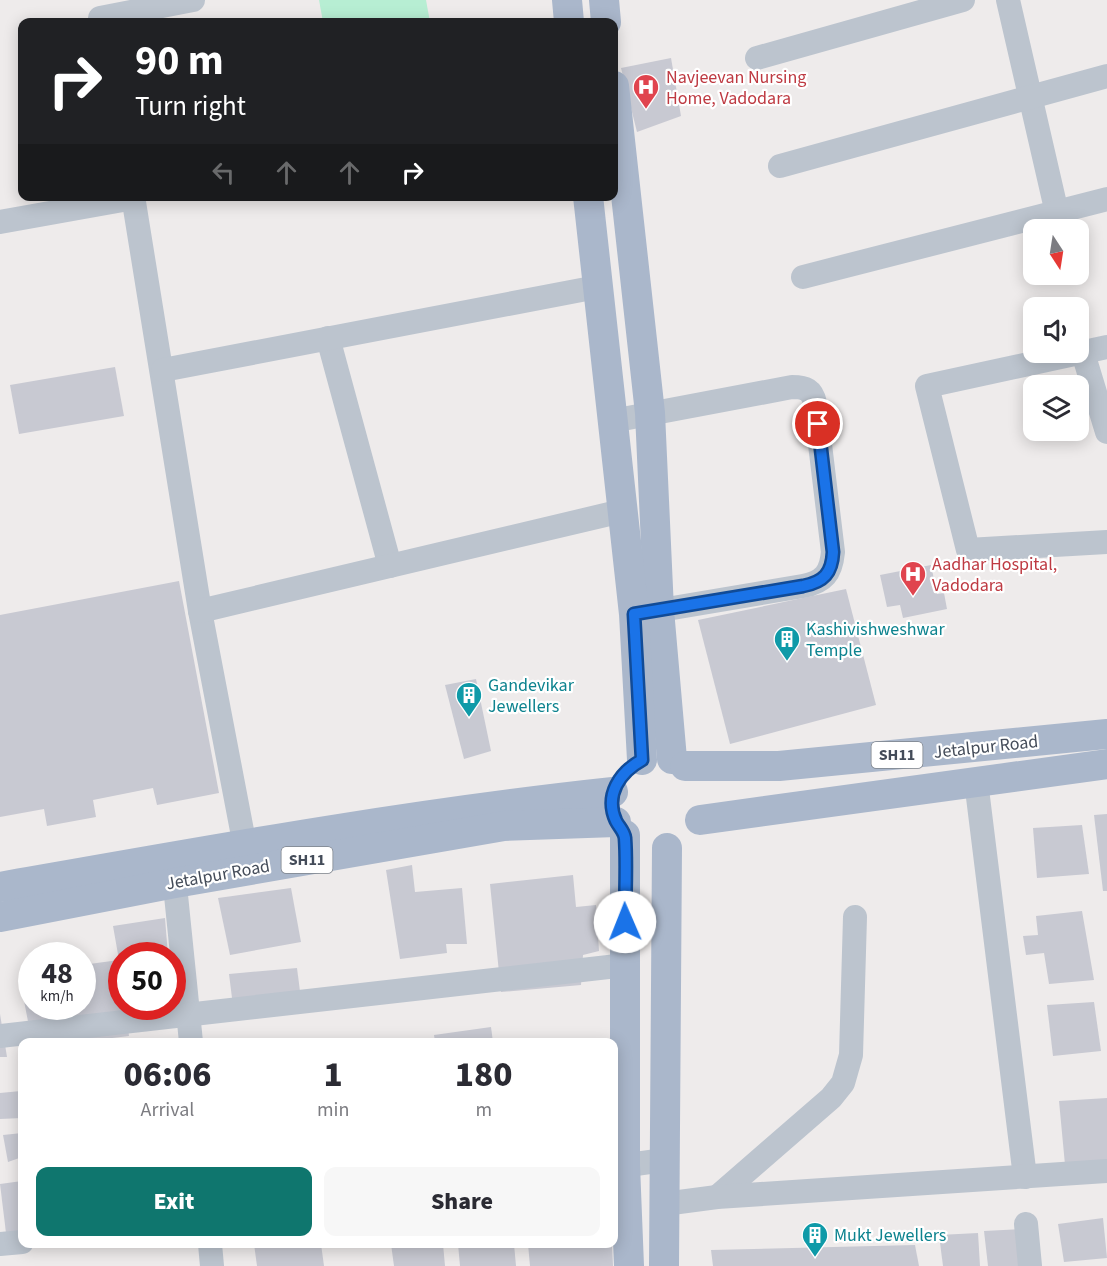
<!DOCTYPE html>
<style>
body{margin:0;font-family:"Source Sans 3",sans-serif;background:#f7f7f7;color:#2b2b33;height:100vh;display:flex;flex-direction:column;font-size:22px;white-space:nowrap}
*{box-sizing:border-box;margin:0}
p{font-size:20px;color:#7c7c81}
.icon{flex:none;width:33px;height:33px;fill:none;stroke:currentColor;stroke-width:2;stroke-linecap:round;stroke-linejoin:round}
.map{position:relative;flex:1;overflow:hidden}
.side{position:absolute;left:18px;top:1038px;width:600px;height:210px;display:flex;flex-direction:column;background:#fff;border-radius:12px;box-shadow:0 3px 15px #0003}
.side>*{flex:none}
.hud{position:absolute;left:18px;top:18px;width:600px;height:183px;border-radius:12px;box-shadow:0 3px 15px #0003;background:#202124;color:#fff;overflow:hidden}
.needle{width:39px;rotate:168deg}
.fabs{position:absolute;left:1023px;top:219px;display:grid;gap:12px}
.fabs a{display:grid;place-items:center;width:66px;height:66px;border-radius:12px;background:#fff;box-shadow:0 3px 15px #0003;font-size:30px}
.speed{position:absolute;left:18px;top:942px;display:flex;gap:12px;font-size:30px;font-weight:700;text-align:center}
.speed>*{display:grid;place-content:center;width:78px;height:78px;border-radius:50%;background:#fff;box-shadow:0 3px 15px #0003;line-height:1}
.speed small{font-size:15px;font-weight:400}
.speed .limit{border:9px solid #d22;background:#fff;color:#111}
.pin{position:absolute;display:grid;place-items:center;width:51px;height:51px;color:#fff;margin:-26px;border:3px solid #fff;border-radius:50%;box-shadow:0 2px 6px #0007}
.me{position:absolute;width:66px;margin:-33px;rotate:359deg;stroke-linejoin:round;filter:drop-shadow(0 0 4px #0008)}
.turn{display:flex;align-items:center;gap:21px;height:126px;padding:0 18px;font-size:27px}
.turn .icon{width:78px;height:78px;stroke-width:2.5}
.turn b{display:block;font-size:42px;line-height:51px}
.lanes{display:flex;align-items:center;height:57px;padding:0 18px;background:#0003;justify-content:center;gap:30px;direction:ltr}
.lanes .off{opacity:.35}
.eta{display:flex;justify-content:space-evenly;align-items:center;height:102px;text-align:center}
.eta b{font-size:36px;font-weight:800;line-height:42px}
.action{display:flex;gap:12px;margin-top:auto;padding:12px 18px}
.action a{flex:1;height:69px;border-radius:12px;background:#0f766e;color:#fff;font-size:24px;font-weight:800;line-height:69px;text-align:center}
.action a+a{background:#f7f7f7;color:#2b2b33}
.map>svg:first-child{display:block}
.green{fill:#b7eed3}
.building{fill:#c8c9d2}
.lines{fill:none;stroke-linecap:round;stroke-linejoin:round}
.minor{stroke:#bcc4ce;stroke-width:24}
.major{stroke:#aab7cb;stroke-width:30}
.route-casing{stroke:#114b97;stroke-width:15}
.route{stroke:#1a73e8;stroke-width:10}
.labels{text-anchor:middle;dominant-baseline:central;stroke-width:4.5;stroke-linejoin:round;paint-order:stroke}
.shield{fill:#fff;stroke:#7c828b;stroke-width:1.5}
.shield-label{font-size:16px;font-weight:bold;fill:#444c59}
.health-label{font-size:18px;fill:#be3a42;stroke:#fff;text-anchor:start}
.culture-label{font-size:18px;fill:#0d838f;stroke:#fff;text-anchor:start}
.street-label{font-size:18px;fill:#444c59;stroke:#fff}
</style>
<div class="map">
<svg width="1107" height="1266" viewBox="0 0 1107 1266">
<rect width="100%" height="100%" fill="#eeebeb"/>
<polygon class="green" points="319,0 426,0 430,22 323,22"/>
<g class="building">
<polygon points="671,58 681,116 637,132 621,68"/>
<polygon points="115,367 124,416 19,434 10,385"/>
<polygon points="931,565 937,594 944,593 947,609 903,618 900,605 887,607 880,575"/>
<polygon points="179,581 219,793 157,805 153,788 93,800 96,817 47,826 44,809 0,817 0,615"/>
<polygon points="846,589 876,705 730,744 698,620"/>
<polygon points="476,679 491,751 464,759 445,685"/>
<polygon points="1107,814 1107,891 1103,891 1094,815"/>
<polygon points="1082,825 1089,874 1037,878 1033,828"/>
<polygon points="412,865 415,892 462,888 467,944 446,944 447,953 400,959 386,870"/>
<polygon points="573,875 576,907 596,905 599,951 583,955 581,985 501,992 490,884"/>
<polygon points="291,888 301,942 230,955 218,898"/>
<polygon points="1082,911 1094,980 1049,984 1044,953 1026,955 1023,936 1038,935 1036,916"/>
<polygon points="165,918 168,956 122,956 122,1006 125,1006 129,1036 79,1042 32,1042 19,975 32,973 32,1006 82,1006 82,965 119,960 113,926"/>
<polygon points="297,968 301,999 233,1006 229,974"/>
<polygon points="1094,1002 1101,1051 1053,1056 1047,1005"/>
<polygon points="0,1014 7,1057 0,1057"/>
<polygon points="491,1027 493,1042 435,1042 434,1035"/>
<polygon points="21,1091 22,1118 0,1119 0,1093"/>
<polygon points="1107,1098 1107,1163 1065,1165 1059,1101"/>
<polygon points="22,1133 22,1157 8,1162 3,1135"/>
<polygon points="22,1181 22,1240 7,1241 0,1184"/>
<polygon points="1103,1218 1107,1258 1064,1262 1058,1224"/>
<polygon points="1021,1229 1025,1266 988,1266 984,1231"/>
<polygon points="978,1233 980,1266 943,1266 939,1235"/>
<polygon points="254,1244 321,1244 324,1266 257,1266"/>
<polygon points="391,1244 443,1244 445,1266 394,1266"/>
<polygon points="458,1244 514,1244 516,1266 460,1266"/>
<polygon points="528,1244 612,1244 613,1266 530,1266"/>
<polygon points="915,1245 919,1266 713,1266 711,1250"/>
</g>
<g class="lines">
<g class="minor">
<polyline points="1008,0 1057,213"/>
<polyline points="100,18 193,0"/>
<polyline points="757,58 963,0"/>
<polyline points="780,166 1107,76"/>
<polyline points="133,196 200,611 248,862"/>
<polyline points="0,222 134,198"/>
<polyline points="803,277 1107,199"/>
<polyline points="328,338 390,566"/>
<polyline points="1107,347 927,386 968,550 1107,542"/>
<polyline points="1083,353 1107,432"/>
<polyline points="163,370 597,287"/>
<path d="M612,421L792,387C806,387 812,390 815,403L833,552C831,573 824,582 803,586L643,613"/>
<polyline points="200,611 622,511"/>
<polyline points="976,781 1025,1177"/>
<polyline points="173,866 191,1042"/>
<polyline points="0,1036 626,965"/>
<polyline points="614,1167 664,1160"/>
<polyline points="717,1197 831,1098 843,1083 851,1055 855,917"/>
<polyline points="664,1204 717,1197 1107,1171"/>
<polyline points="1026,1224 1030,1266"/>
<polyline points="0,1244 22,1242"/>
<polyline points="210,1244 212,1266"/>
</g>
<g class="major">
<polyline points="567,0 569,22"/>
<polyline points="604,0 606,22"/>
<polyline points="614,86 650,413 659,610 672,759"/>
<polyline points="588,196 634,614 642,760"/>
<polyline points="685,766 779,766 1107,734"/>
<polyline points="700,820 1107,764"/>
<polyline points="625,835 625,1165 629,1266"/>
<path d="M0,887C204,851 407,814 613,792"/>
<polyline points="0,917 175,883 504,826 616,822"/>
<polyline points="664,1266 667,848"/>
</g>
</g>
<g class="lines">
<g class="route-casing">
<path id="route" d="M625,922C625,894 627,865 625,838C624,831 619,827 616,821C604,795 620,772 642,760L634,614L803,586C824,582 832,573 833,552L818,424"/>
</g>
<use href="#route" class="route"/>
</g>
<defs>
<g id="hospital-pin" transform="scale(1.35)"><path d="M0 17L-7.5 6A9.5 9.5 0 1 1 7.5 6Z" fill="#e0444e" stroke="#fff"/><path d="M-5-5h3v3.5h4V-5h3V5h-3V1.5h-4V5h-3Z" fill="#fff"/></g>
<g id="building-pin" transform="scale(1.35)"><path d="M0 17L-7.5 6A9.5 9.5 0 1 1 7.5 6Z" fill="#0f9aa8" stroke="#fff"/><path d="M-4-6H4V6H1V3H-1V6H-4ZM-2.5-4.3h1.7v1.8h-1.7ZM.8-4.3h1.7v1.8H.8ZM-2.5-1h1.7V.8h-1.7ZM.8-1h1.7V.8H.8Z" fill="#fff"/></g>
</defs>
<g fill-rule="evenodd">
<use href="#hospital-pin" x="646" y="87"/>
<use href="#hospital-pin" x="913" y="574"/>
<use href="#building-pin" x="787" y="639"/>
<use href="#building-pin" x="469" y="695"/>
<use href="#building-pin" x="815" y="1235"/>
</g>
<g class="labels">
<g class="shield">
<rect x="871.5" y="742" width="51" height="26" rx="4.5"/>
<rect x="281.5" y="847" width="51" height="26" rx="4.5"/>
</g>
<g class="shield-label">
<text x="897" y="755">SH11</text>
<text x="307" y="860">SH11</text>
</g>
<g class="health-label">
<text x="666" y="77">Navjeevan Nursing<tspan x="666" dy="21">Home, Vadodara</tspan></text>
<text x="932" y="564">Aadhar Hospital,<tspan x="932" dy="21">Vadodara</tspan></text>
</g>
<g class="culture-label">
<text x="806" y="629">Kashivishweshwar<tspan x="806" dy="21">Temple</tspan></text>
<text x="488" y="685">Gandevikar<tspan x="488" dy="21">Jewellers</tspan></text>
<text x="834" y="1235">Mukt Jewellers</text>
</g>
<g class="street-label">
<text transform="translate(986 747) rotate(-6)">Jetalpur Road</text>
<text transform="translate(218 875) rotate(-10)">Jetalpur Road</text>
</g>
</g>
</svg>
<div class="fabs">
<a><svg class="needle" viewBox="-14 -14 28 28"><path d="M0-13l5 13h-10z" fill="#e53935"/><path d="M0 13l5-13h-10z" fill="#7c7c81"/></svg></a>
<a><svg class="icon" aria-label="sound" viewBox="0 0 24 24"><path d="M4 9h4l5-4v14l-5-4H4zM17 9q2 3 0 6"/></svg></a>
<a><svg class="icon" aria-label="layers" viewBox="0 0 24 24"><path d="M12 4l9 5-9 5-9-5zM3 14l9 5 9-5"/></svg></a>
</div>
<div class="speed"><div>48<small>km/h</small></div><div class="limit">50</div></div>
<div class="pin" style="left:818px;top:424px;background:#d93025"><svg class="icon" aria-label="arrive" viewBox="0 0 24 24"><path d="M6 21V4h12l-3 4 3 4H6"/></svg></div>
<svg class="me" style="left:625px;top:922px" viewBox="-20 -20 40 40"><circle r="19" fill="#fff"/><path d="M0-13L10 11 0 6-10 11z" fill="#1a73e8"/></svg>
<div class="hud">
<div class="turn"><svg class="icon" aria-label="right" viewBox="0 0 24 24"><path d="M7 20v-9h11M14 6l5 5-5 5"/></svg><div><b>90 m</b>Turn right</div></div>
<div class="lanes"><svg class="icon off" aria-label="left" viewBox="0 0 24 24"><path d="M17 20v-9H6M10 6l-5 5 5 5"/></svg><svg class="icon off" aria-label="ahead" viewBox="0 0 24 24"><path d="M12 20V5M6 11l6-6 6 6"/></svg><svg class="icon off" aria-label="ahead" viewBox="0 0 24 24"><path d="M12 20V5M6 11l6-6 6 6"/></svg><svg class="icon" aria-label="right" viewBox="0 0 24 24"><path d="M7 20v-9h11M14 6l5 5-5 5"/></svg></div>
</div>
<section class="side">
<div class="eta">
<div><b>06:06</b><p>Arrival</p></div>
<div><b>1</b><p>min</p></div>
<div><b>180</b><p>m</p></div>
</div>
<div class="action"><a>Exit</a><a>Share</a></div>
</section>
</div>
